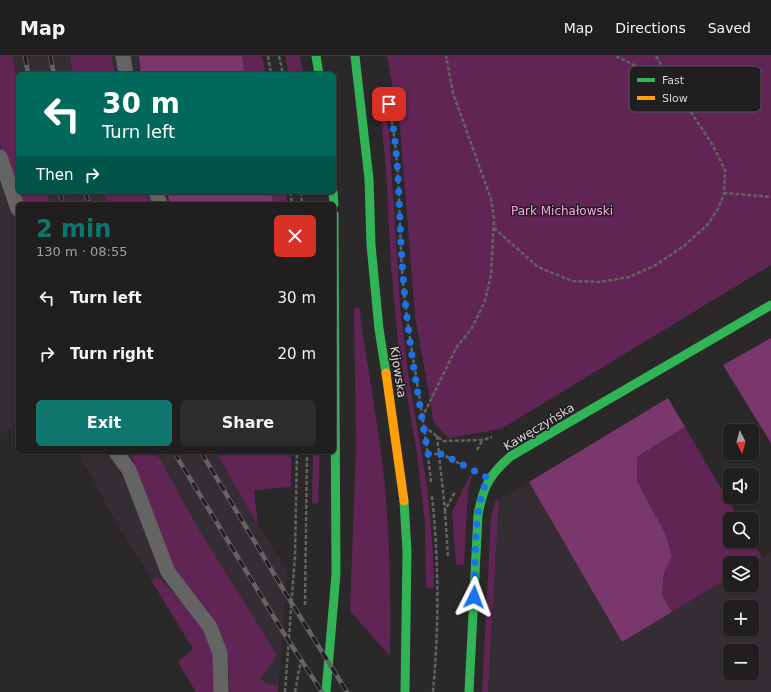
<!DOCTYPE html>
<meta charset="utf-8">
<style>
body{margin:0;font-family:"DejaVu Sans",sans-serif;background:#2d2b2c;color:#f1f3f6;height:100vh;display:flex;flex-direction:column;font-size:15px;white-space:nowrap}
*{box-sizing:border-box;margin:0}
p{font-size:13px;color:#a2a2a4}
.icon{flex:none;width:22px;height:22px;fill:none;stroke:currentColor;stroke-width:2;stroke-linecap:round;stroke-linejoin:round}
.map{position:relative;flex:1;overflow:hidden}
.side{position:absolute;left:16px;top:146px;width:320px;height:252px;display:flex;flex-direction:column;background:#201e1f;border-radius:6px;box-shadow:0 1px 3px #0004,0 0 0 1px #3d3c3d}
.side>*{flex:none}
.top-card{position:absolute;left:16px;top:16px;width:320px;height:122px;border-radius:6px;box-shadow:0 1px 3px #0004,0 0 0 1px #3d3c3d;background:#00695c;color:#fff;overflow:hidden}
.needle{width:26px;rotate:174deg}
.fabs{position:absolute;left:723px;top:368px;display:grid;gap:8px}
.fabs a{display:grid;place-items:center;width:36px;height:36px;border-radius:6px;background:#201e1f;box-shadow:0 1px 3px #0004,0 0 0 1px #3d3c3d;font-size:20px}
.pin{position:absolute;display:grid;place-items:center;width:34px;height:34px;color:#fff;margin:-17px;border-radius:8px;box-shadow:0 2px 6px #0006}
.me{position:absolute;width:44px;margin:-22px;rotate:3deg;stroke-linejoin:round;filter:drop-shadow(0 0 3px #0008)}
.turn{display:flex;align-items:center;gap:14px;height:84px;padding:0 20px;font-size:18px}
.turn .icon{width:52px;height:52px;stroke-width:2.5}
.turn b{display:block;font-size:28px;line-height:34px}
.then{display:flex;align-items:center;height:38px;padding:0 20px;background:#0003;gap:8px;font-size:15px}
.round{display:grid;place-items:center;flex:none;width:42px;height:42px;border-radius:6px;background:#2d2b2c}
.headline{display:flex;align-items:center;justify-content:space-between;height:68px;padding:0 20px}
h1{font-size:24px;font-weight:700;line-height:30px;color:#0f766e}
.primary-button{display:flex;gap:8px;margin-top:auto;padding:8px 20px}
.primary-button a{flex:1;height:46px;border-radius:6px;background:#0f766e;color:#fff;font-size:16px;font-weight:700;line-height:46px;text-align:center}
.primary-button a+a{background:#2d2b2c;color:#f1f3f6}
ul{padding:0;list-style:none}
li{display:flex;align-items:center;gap:12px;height:56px;padding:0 20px}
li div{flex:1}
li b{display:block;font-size:15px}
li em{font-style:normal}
header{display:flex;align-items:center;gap:24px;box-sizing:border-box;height:56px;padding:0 20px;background:#201e1f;border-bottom:1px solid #3d3c3d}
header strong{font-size:19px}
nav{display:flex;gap:22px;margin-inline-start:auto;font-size:14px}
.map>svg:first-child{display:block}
.built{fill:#342d33;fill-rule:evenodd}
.green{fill:#602554}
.forest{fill:#79376b}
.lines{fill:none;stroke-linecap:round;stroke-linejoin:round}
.path{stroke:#646364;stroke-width:2.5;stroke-dasharray:4 2;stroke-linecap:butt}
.lane{stroke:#646464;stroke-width:15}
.fast{stroke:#30b455;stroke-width:9}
.slow{stroke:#ff9f0a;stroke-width:9}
.rail-casing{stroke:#646464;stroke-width:4.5}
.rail{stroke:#211e20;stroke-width:3;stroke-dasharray:9;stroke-linecap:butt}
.route{stroke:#1a73e8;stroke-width:7;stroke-dasharray:0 12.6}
.labels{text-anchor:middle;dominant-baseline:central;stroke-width:3;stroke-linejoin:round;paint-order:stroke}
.park-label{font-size:12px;fill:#fba6e6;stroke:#211e20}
.street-label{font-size:12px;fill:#dad7d9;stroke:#211e20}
.key{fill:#211e20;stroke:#585658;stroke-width:1}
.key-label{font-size:11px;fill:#dad7d9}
</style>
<header>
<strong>Map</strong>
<nav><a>Map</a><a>Directions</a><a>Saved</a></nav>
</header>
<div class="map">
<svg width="771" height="636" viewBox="0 0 771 636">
<rect width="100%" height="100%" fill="#2a2829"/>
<g class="built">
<polygon points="0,0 262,0 266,18 18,18 18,136 286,136 287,148 18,148 18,366 0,379"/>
<polygon points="78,396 291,396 291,431 254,434 258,469 287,514 278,636 196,636 178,606 193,593 113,461"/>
<path d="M529,426L622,586L730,521V529H752V508L771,496V636H488L499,442ZM730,551H752V573H730ZM730,595H752V617H730Z"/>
</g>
<g class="green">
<polygon points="0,0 12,0 18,30 18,135 0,88"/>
<polygon points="70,0 111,0 115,18 73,18"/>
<polygon points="242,0 262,0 266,18 245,18"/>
<polygon points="285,0 300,0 303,18 289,18"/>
<polygon points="387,0 771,0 771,209 501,373 448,382 434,367 415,260 400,72"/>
<polygon points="377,26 389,75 400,248 408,317 427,429 433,497 434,532 426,532 425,466 417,397 398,287 391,210 386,112"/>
<polygon points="18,136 47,136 50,148 23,148"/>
<polygon points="104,136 146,136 150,148 108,148"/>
<polygon points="271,136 286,136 287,148 273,148"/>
<path d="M359,251C366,305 377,358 383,413C390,475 391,538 390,600L350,555L356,391L354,252Z"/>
<polygon points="685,371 739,463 730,463 730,485 752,485 762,502 752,508 730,507 730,521 672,556 662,539 664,517 672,500 666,479 637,425 637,401"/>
<polygon points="130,396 156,396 199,474 277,599 260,623 268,628 278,630 278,636 230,636 228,608 222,579 209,556 188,534 174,515 155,468"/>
<polygon points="216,396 291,396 291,431 254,434 258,469"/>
<polygon points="313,396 320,396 318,447 312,448"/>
<polygon points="470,419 472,420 468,433 464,509 456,509 452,456"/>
<polygon points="499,442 488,636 482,636 491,460 495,446"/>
<path d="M158,522C175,536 202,563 210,584C216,599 216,620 218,636H196L178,606L193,593L151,524Z"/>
</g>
<g class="forest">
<polygon points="139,0 242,0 245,18 141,18"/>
<polygon points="166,136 271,136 273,148 171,148"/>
<polygon points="771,282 771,387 723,309"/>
<polygon points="668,342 685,371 637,401 637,425 666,479 672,500 664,517 662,539 672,556 622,586 529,426"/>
</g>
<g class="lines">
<g class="path">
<polyline points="268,0 271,18"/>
<polyline points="279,0 283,18"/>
<polyline points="616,0 673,29 712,88 725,114 724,137 771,141"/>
<polyline points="656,0 673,28"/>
<path d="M388,47C402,107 398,168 403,228C410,294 424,359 431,426"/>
<polyline points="290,136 292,148"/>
<polyline points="301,136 302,148"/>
<polyline points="494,172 538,211 572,225 599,226 629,221 654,210 684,190 708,168 719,151 724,137"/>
<polyline points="422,362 456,292 472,272 485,245 491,219 494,162 491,143 453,37 446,0"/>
<polyline points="424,370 443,385 483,384 492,381"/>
<polyline points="437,380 445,454 455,436"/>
<polyline points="477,394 482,385"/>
<polyline points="428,398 442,398 466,411"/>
<path d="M432,440C439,507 439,570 433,636"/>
<polyline points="445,454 448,501"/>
<polyline points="305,549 307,396"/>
<polyline points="285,636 295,499 297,396"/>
<polyline points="295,636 301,604"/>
</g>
<g class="lane">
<polyline points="123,0 126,18"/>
<polyline points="0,101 18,153"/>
<polyline points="156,136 160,148"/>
<polyline points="116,396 129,414 168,516 210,571 220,597 221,636"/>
</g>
<g class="fast">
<polyline points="316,0 319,18"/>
<polyline points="355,0 369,123 371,189 379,273 386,317"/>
<polyline points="333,136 334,148"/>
<polyline points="404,445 407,495 405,636"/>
<polyline points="326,636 336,518 334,158"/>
<path d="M469,636L478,459C483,431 489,419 511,400L771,249"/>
</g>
<polyline class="slow" points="386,317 404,445"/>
<g class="rail-casing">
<g id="rail">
<polyline points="25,0 28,18"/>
<polyline points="50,0 54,18"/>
<polyline points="60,136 63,148"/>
<polyline points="85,136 89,148"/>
<polyline points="174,396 283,576 322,636"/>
<polyline points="201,396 286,538 347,636"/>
</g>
</g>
<use href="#rail" class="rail"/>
</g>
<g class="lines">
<path class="route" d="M389,48C401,104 398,161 403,218C407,278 418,338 428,398H442L488,422C473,451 476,507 474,541"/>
</g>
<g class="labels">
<g class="park-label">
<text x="562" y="155">Park Michałowski</text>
</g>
<g class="street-label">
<text transform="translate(398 316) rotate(81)">Kijowska</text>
<text transform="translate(539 371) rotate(-31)">Kawęczyńska</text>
</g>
</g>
<rect x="629" y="10" width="132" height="46" rx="6" class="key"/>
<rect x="637" y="22" width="18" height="4" fill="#30b455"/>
<rect x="637" y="40" width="18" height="4" fill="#ff9f0a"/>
<g class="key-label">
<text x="662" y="28">Fast</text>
<text x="662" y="46">Slow</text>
</g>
</svg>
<div class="fabs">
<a><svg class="needle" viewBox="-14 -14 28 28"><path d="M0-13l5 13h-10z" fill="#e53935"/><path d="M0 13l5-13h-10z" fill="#a2a2a4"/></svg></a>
<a><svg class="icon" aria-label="sound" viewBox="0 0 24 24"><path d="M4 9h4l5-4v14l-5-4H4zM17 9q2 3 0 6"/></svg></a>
<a><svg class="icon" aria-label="search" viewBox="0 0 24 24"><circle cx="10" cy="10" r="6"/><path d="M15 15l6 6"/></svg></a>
<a><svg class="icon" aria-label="layers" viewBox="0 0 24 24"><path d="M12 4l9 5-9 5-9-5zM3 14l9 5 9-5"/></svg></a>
<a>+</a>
<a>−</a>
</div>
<div class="pin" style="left:389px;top:48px;background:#d93025"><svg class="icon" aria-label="arrive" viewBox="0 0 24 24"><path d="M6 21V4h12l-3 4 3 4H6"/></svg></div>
<svg class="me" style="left:474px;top:541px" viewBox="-20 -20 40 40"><path d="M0-17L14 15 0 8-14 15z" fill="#1a73e8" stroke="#fff" stroke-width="4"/></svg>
<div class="top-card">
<div class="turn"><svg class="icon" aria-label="left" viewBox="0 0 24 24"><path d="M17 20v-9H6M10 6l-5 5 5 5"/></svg><div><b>30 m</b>Turn left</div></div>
<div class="then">Then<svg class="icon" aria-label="right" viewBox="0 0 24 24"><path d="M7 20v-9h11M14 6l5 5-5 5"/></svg></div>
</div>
<section class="side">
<div class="headline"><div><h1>2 min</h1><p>130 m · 08:55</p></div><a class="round" style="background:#d93025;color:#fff"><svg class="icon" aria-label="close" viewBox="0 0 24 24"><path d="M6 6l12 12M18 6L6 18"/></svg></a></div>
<ul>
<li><svg class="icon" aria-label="left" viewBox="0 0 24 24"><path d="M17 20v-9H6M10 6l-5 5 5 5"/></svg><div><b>Turn left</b></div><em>30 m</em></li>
<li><svg class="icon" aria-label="right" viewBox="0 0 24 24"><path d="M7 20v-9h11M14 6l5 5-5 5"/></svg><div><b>Turn right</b></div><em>20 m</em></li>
</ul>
<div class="primary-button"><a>Exit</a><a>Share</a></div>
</section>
</div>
